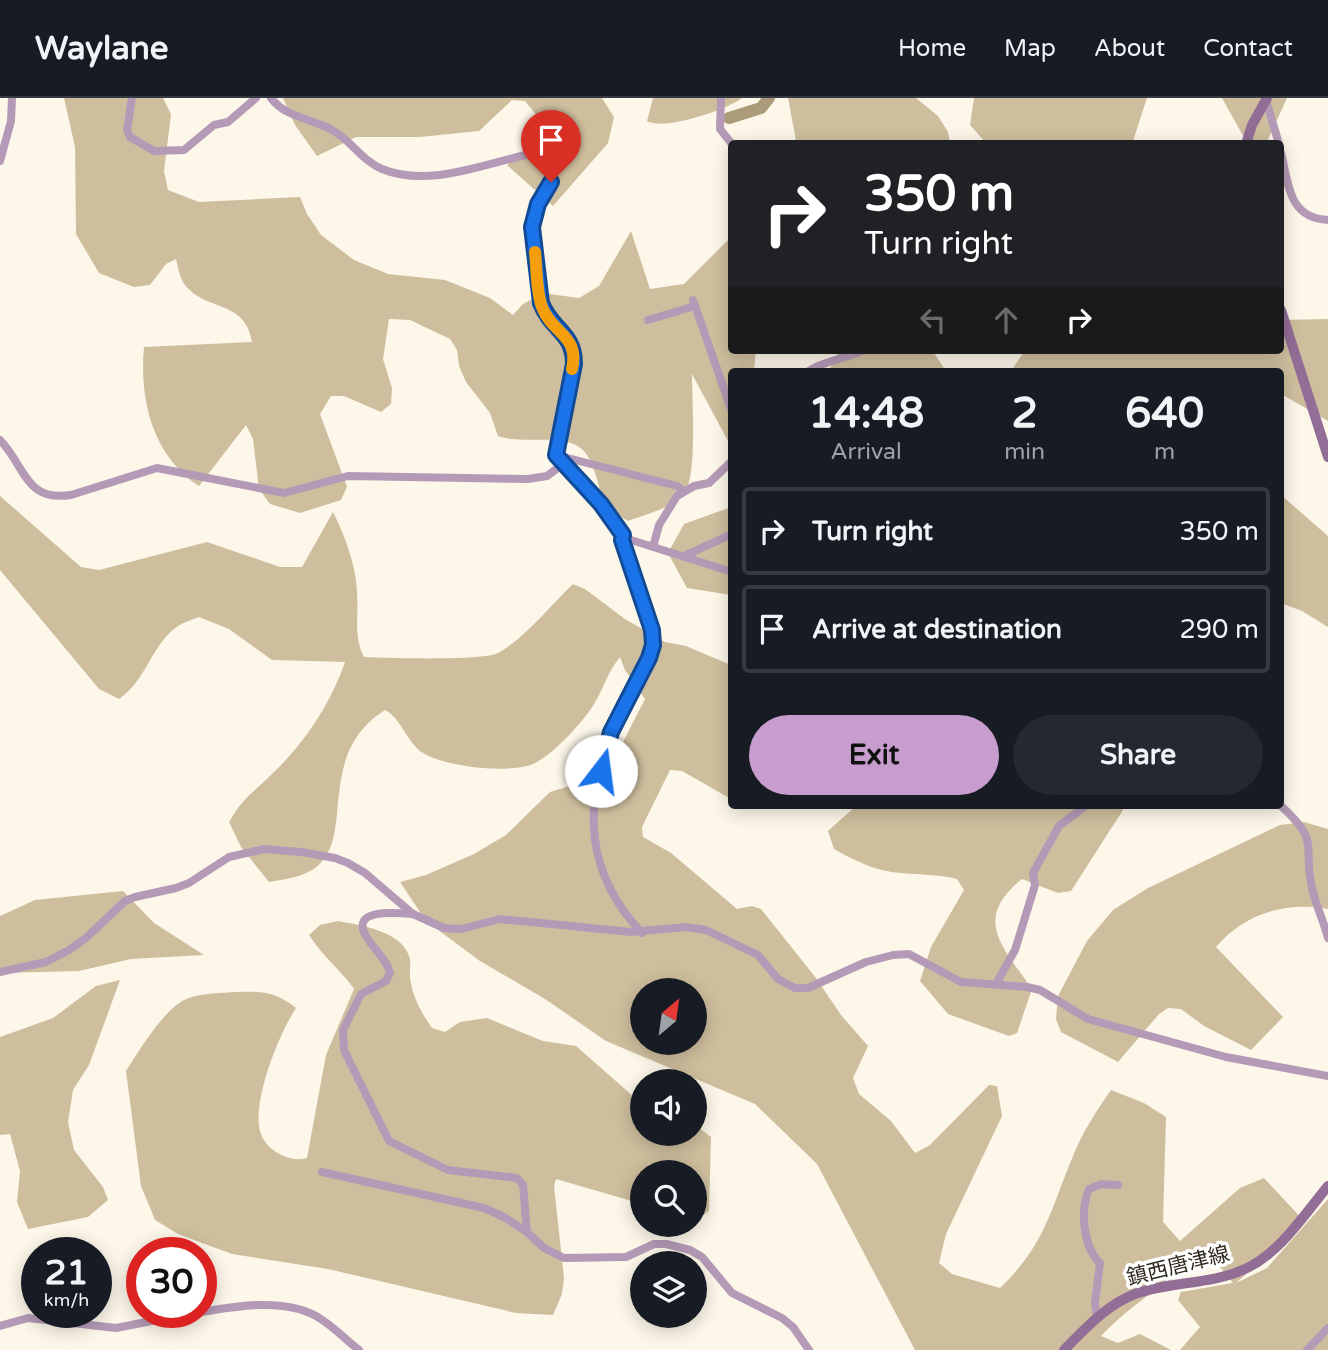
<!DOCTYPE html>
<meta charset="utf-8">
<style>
body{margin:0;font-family:"Varela Round","Noto Sans JP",sans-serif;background:#242831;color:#f1f3f6;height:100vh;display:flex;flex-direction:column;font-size:26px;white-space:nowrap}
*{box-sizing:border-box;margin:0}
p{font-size:23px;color:#9ea1a6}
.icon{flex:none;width:38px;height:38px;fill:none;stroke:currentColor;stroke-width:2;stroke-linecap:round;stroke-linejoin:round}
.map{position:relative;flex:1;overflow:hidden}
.drawer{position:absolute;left:728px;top:270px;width:556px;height:441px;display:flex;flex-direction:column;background:#171b24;border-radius:7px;box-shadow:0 4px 18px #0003}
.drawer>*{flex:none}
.hud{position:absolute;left:728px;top:42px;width:556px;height:214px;border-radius:7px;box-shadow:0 4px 18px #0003;background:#202124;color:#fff;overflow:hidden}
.needle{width:46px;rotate:29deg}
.tools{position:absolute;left:630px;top:880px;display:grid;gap:14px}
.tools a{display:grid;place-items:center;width:77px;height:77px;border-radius:50%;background:#171b24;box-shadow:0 4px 18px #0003;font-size:35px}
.speed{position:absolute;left:21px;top:1139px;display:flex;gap:14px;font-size:35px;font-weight:700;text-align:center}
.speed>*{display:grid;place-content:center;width:91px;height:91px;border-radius:50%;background:#171b24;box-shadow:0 4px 18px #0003;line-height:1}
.speed small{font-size:18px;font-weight:400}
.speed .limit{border:10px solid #d22;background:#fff;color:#111}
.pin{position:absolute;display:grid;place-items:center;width:60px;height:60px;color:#fff;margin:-72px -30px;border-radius:50% 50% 50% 0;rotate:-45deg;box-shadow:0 0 7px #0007}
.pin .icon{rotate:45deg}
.me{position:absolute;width:77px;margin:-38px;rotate:15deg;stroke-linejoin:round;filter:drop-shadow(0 0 5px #0008)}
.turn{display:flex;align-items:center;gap:24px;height:147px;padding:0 21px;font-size:32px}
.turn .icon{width:91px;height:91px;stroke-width:2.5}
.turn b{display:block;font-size:49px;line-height:60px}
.lanes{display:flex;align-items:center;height:66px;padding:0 21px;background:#0003;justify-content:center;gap:35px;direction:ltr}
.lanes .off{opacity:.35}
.eta{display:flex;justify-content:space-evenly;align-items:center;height:119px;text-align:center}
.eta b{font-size:42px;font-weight:700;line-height:49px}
.primary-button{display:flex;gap:14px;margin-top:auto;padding:14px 21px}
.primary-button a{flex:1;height:80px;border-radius:42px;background:#c79dce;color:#111;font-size:28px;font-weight:700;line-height:80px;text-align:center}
.primary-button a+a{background:#242831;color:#f1f3f6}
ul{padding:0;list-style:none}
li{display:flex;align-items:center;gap:21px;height:88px;margin:0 14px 10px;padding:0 7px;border:4px solid #363941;border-radius:7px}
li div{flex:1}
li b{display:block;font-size:26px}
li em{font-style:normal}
header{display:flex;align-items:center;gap:42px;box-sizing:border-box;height:98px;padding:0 35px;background:#171b24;border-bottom:2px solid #363941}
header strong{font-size:33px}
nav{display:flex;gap:38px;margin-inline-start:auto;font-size:24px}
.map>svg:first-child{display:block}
.forest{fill:#cebe9d;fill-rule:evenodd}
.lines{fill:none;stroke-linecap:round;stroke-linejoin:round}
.river{stroke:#ab9b7b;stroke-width:12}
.street{stroke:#b49ab6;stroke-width:8}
.secondary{stroke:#926d95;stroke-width:10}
.route-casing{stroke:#114b97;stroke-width:18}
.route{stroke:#1a73e8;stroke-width:12}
.slow{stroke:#f59e0b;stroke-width:12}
.labels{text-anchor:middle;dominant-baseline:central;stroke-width:7;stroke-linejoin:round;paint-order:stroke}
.street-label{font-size:21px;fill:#2e281c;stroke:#fff}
</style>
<header>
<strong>Waylane</strong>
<nav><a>Home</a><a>Map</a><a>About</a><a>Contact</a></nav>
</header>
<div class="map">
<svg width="1328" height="1252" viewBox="0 0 1328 1252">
<rect width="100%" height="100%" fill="#fdf7ea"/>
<g class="forest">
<path d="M64,0H163L171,16L164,73L168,92L199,104L300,99L307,116L321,137L354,162L388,176L445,182L490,200L513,217L523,206L543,195L579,200L599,188L631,133L650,191L684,186L731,139L732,252H756L754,273H732L731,344L728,343L692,276C692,300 697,374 686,392C675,410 646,416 628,423L605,410C600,394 596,371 587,357C571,332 524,348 498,338L490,315L466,284L459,268L457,252L450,241L410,222L389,221L383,261L392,290L391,306L381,314L344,298H331L320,316L347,389L341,402L300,415L270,406L259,391L253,341L246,327L199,388C153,358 139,302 144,249L252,244C245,201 206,214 185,187C180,181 178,169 176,161L166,166L150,187L134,189L99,175L76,136L75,49Z"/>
<polygon points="283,0 602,0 614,19 608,45 553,108 507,67 544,35 543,25 525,3 512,2 479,33 420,39 356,39 317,58 295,27"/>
<path d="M653,0H742C726,12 664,33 647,23Z"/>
<polygon points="788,0 916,0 938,18 948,34 950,45 800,45 796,43"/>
<polygon points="974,0 1147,0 1132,46 986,45 970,27"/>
<polygon points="1222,0 1287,0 1266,46 1247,45"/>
<polygon points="1328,221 1328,323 1281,296 1281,273 1011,273 1025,252 1281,252 1281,222"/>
<polygon points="839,252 932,252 946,273 829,273"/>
<polygon points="1281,397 1328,438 1328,529 1302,513 1281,505"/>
<path d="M0,398L81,469L99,472L207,444L280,469H302L333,414C345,438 356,467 357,494C359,517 353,537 364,559C386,560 483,563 498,555C524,541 551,507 573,486L585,491L625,521L665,544L686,548L731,567V701L682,673L670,672L642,729L643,739L671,755L737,811L752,808L761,811L816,880L841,917L868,948L853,980L859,996L891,1023L915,1055L930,1047L989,987L997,988L1002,1018L946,1136L939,1165L952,1176L1000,1190C1045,1147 1050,1113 1073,1058C1082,1035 1097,1012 1111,992L1144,1005L1166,1019L1163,1124L1180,1143L1240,1090L1264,1080L1305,1124L1236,1185L1267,1170L1328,1101V1252H1180L1200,1229L1178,1202L1181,1194L1233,1185L1221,1170L1208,1163C1167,1182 1133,1205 1101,1238L1118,1245L1140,1236L1171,1252H915L817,1066L755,1006L606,943L545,901L480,863L426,823L400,784L426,777L474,756L506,737L550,694L606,677L645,601L625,572L620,559C608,573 604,590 594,606C584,623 552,658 533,666C509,676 446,669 423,655C407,645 402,621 385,612C345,638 341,671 337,716C335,732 334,748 323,762C312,778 287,781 269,784L241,749L229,724C244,698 252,696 272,676C304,646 331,605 345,564L272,562L229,531L199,519C192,522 184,524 178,528C152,545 147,582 119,601L99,591L0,472ZM642,892H695V945H642Z"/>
<polygon points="731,409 731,497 687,490 668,455 684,426"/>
<path d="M857,707H1122L1123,712L1071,793L1058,795L1022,781C971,822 1004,850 1032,891L1017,935L1009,938L948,916L920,883L931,849L964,792L957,781C938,776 921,777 902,775C878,774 855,763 834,751L828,733Z"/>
<path d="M1304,724L1328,731V811C1286,803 1244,816 1216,849L1283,919L1251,952L1204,928L1181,911L1168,910L1159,916L1118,964L1061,934L1056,921L1058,898L1087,843L1113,812L1148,790L1280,727Z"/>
<polygon points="123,793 154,825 204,857 131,861 79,873 0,875 0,818 35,802"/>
<path d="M338,823C360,827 401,833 409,858C412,865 409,873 410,880C413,900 421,914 432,930L445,934L460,924L487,920L543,943L576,948L642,1006V1036H695V1027L711,1039L709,1113L695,1123V1074H642V1106L556,1081L554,1088L564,1180L562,1196L553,1217L516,1215L328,1171L232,1156L178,1136L155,1122L141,1088L126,973C139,953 166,907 189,900C204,895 221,895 237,894C262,893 276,894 296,910C279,936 255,996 259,1028C260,1039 267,1048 276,1054C286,1060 296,1063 307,1060L326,957L354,891C340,871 323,859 309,837L320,827Z"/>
<polygon points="120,882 89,967 73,992 68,1024 74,1052 103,1089 108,1102 88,1119 28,1131 17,1104 20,1073 10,1036 0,1037 0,939 53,920 96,888"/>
</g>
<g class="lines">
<polyline class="river" points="729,20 761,10 769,0"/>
<g class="street">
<polyline points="132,0 127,32 130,39 154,53 184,52 214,27 228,24 256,0"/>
<path d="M271,0C286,20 311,20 332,32C351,42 362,63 382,71C428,90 484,66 530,56C575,62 535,105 532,129L541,205C552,233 573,234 574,266L556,357L628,441L732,474"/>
<polyline points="721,0 720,31 732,46"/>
<polyline points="1266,2 1279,46"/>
<path d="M1281,55C1289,86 1288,120 1328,122"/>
<polyline points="0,63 11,23 12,0"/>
<polyline points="693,202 732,314"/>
<polyline points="648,222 695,208"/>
<path d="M809,273C822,263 846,261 864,252"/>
<path d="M0,342C26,369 25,404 71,397L157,370L284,395L348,378L528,381L547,378L563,366"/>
<polyline points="556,357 677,388 684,393"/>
<path d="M623,437L622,442L652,532L653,546L649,560C636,584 620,610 610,636C584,710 585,775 642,835"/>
<polyline points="653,449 659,427 677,398 694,388 709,385 732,363"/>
<polyline points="684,458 732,436"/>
<path d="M1280,707C1323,746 1301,746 1313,794C1317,810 1324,824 1328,840"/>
<path d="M413,816C400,815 349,809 366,838C374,852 386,860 390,875L386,883L361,896L343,932L344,952L389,1043L448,1072L517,1080L523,1087L527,1134L544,1150L564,1160L626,1159L654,1146H666L690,1152L702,1159L732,1195L782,1220L793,1229L809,1252"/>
<polyline points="0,874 46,864 69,852 86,840 125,803 135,799 176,790 189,785 229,759 264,751 301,754 335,760 348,765 365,775 413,816 444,830 461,831 500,821 631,834 686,829 706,832 758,857 778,881 795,890 808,890 866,864 893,857 909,856 961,884 1027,889 1040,892 1088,921 1226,959 1328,978"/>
<polyline points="996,886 1015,852 1035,787 1033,775 1059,728 1087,707"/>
<polyline points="322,1074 484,1110 504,1119 527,1134"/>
<path d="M201,1214C236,1208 284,1200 316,1218C332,1227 345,1241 359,1252"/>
<path d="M1097,1219L1095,1205L1100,1165C1083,1149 1080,1112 1089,1091L1101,1086L1118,1087"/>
<polyline points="0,1228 28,1220 116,1230 197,1214"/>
<polyline points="1307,1252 1328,1230"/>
</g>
<g class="secondary">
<polyline points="1246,46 1252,27 1267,0"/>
<polyline points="1281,212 1328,359"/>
<path d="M1064,1252C1085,1231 1106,1207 1135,1196C1171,1183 1210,1187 1245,1171C1280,1155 1304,1117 1328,1088"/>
</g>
</g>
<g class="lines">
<g class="route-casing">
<path id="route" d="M551,84L538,106L532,129L541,205C552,233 574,234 574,266L556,357L601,406L623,437L622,442L652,532L653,547L649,560L611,634L601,673"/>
</g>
<use href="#route" class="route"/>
<path class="slow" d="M535,154C537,171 536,193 542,209C552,236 580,237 572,271"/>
</g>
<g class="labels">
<g class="street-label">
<text transform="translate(1178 1168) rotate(-14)">鎮西唐津線</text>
</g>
</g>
</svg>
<div class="tools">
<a><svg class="needle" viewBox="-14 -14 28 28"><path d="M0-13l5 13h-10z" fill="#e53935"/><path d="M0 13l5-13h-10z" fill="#9ea1a6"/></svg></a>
<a><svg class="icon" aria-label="sound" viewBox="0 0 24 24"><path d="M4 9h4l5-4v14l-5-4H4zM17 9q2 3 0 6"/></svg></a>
<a><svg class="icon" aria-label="search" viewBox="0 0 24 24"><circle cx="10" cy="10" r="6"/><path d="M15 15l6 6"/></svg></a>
<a><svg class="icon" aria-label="layers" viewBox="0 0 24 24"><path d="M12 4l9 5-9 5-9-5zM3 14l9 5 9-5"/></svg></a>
</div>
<div class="speed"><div>21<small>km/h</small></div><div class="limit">30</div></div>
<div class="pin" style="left:551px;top:84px;background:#d93025"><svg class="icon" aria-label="arrive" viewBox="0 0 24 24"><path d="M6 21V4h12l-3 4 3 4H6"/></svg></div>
<svg class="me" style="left:601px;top:673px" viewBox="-20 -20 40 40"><circle r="19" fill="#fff"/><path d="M0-13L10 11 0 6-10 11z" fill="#1a73e8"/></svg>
<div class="hud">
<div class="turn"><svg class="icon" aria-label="right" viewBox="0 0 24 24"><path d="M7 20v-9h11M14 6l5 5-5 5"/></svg><div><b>350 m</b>Turn right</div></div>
<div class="lanes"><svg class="icon off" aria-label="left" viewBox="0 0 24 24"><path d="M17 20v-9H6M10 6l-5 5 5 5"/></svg><svg class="icon off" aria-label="ahead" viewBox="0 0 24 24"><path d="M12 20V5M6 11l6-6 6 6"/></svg><svg class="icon" aria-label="right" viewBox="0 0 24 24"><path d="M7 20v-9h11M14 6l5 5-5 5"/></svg></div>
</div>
<section class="drawer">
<div class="eta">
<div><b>14:48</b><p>Arrival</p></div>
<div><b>2</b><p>min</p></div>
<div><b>640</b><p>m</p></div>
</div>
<ul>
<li><svg class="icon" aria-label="right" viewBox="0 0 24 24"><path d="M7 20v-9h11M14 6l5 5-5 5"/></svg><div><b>Turn right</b></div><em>350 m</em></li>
<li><svg class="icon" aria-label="arrive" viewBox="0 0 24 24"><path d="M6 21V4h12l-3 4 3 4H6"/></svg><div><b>Arrive at destination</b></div><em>290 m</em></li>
</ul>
<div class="primary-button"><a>Exit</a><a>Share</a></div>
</section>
</div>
